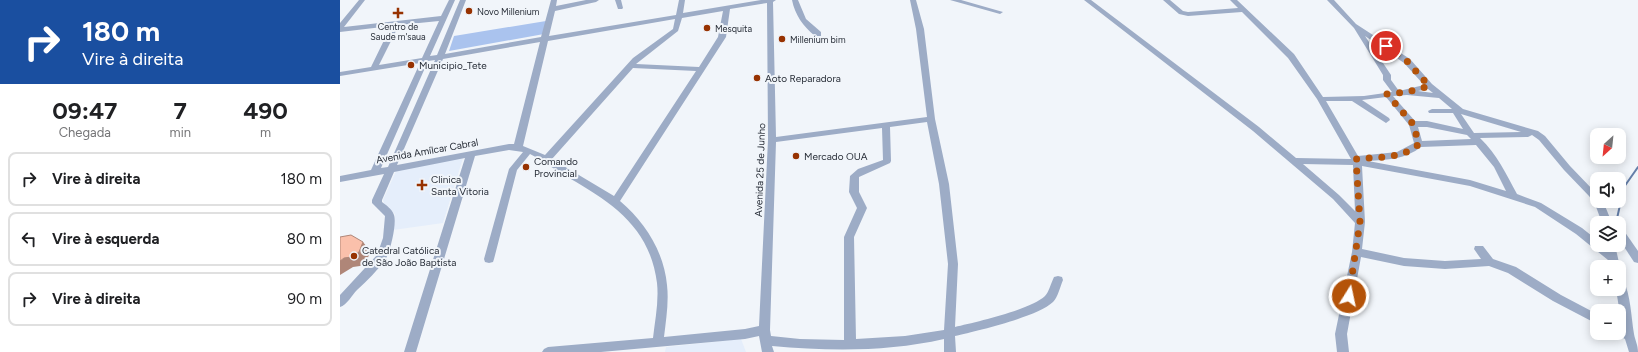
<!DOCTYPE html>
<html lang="pt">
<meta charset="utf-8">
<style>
body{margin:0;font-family:Figtree,sans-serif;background:#f2f2f2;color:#202124;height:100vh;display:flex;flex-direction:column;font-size:15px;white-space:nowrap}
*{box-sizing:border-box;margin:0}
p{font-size:13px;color:#757577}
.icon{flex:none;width:22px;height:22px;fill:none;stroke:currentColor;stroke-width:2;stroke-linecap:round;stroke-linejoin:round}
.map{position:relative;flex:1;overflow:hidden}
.drawer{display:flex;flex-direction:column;background:#fff;width:340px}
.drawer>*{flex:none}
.top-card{background:#1a4fa0;color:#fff;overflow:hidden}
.needle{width:26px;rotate:207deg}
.tools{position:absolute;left:1250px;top:128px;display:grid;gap:8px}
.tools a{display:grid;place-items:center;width:36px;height:36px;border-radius:8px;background:#fff;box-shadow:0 2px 10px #0003;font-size:20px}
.pin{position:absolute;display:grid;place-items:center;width:34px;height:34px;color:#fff;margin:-17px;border:2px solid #fff;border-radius:50%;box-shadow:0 1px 4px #0007}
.me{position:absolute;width:44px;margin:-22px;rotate:10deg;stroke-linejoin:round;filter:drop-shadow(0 0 3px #0008)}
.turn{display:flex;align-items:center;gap:14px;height:84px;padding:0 16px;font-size:18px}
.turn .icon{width:52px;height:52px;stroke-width:2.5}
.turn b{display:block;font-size:28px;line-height:34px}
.eta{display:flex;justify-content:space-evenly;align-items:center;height:68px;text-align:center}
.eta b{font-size:24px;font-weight:700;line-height:28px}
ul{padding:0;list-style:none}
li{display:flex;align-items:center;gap:12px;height:54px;margin:0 8px 6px;padding:0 8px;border:2px solid #e0e0e0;border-radius:8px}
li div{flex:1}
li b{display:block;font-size:15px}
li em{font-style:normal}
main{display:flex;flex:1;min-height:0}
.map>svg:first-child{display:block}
.built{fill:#e5eefb}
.green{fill:#aac3ee}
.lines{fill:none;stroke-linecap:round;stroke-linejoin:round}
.stream{stroke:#657faa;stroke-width:2}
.minor{fill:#9dacc6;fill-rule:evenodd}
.shaded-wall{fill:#af8678}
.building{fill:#fac0ab;stroke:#af8678}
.route{stroke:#b45309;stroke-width:7;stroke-dasharray:0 12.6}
.poi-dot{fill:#973201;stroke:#f1f5fa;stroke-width:1.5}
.labels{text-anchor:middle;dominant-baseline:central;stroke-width:4;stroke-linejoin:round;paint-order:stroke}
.far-poi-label{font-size:9px;fill:#272d37;stroke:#f1f5fa;text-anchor:start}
.poi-label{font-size:10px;fill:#272d37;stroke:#f1f5fa;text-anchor:start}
.street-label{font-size:10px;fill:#272d37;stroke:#f1f5fa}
</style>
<main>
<section class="drawer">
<div class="top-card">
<div class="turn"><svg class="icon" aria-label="right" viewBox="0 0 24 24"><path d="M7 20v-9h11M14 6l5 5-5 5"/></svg><div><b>180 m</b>Vire à direita</div></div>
</div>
<div class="eta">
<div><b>09:47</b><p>Chegada</p></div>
<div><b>7</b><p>min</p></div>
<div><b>490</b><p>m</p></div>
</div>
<ul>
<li><svg class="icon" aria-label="right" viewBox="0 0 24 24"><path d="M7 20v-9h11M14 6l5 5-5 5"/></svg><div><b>Vire à direita</b></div><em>180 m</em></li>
<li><svg class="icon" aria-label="left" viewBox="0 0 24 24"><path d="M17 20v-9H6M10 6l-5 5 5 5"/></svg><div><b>Vire à esquerda</b></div><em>80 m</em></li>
<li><svg class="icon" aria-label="right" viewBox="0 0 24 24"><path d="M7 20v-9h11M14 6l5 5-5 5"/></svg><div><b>Vire à direita</b></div><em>90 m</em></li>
</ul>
</section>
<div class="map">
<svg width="1298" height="352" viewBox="0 0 1298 352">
<rect width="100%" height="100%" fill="#f1f5fa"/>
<g class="built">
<polygon points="123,158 103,223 53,230 55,214 45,207 43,200 57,169"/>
<polygon points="401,339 406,352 325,352 326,347"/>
</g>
<polygon class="green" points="206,21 204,34 109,51 114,36"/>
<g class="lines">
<polyline class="stream" points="1276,223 1284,187 1298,167"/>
<g class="minor">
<path d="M19,0H25L4,27L101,16L109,0H115L90,56L97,55L120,0H126L105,54L201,37L211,0H217L216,6L246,0H259L256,2L215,11L209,36L336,15L339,0H345L343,13L421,0H436L433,2L436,137L587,117L576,29L570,0H576L584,29L595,119L609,184L618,264L615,327C636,322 690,310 705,296C709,292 711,283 714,277L718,276L722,277L723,280C720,287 718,297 713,302C697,317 637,331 615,336L616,352H604V339C547,352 489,351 432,346L434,352H422L419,336L405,339L261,352H202L204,349L208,347L313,338C315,320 319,301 317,283C310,228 273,203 229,178C215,170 204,161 190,154L177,170L154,259L153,262L149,263L145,262L144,259L169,169L183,152L169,150L135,156L76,352H64L125,158L54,172L42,200V202C46,205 52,209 54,215C57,224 50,253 45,260C37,271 27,281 17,290C12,295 7,305 0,307V295L37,255L43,238L45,216L32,203V200L44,174L0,182V176L31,170L80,63L0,76V72L31,67L51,26L0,32V23ZM427,3L428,140L419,326L405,329L324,337C326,320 329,302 327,285C324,252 305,222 280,201L386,37L390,9ZM383,11L378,37L359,67L296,64L338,31L342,18ZM335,19L333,29L293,58L205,155L183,146L208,41ZM99,21L82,58L39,65L59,25ZM200,42L174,144H169L57,165L103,59ZM95,60L48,167L41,168L88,61ZM293,68L356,71L274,196L212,159ZM587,122L599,184L608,264L604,330L565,336L516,339L514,237L527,208L519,192V177L550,163L551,161L550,127ZM542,128L543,160L518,169L510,176L509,192L517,208L504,237V340L460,339L431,336L430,330L436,142Z"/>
<polygon points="275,0 281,0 283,8 282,9 278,9"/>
<path d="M452,0H458L466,19L481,32V36H475C463,26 455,15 452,0Z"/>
<polygon points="610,0 621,0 663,12 660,14"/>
<path d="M744,0H751L919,127L956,158L1011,159L977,99L948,58L902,12L848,16L839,14L823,0H830L843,11L848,12L898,8L890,0H897L954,54L983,97L1024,96L1052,92L1043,80V75L1014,28L987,0H994L1016,24L1070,59L1092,84L1123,109L1198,131L1205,136L1230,166L1255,192L1257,194V201H1263L1272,223H1262L1255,204L1249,196L1224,170L1199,140L1192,135L1188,137L1140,138C1157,154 1166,174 1177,194L1201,203L1242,228L1257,240V245L1265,246V245H1275L1280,267L1279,269V267H1270L1268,260L1236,234L1195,207L1130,186L1022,166L1025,222L1022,249L1064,258L1105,261L1141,259L1134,249L1135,246H1143L1153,259L1176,267L1221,295L1257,314V324L1213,301L1168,273L1149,266L1105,269L1064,266L1021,257L1007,334L1009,352H997L995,334L1012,252L1015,223L993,199L913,131ZM1025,36L1064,63L1084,85L1059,91L1051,80V75ZM1088,89L1093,93L1078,91ZM1067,95L1099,98L1112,109H1092L1088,111L1089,113H1113L1123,129L1087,121H1075L1053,96ZM1046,97L1069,125L1074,143L1057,152L1018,156L986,101H1012L1046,123L1050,120L1049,118L1022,100ZM1121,114L1181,132L1134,133ZM1078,127H1087L1127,135L1131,139L1082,141ZM1136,145L1154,167L1166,191L1130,180L1028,161C1047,160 1066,159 1081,147ZM963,164L1013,165L1015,211L999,195Z"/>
<polygon points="1279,227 1282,228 1298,251 1298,263 1294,262 1279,239"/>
<path d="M1279,278L1283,279C1291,296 1291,316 1294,334C1295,340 1298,345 1298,352H1289L1285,339L1274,333H1279V326L1282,327L1276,289H1279Z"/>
</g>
</g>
<polygon class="shaded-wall" points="23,242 30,251 27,261 20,266 13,267 0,275 0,261 4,258"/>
<polygon class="building" points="11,235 23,242 19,252 12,257 4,258 0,261 0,237"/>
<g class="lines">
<path class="route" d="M1009,296L1020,222L1016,159C1036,157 1063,159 1079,144L1073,124L1047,94L1068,92L1089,86L1067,61L1046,46"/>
</g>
<g class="poi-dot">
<circle cx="129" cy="11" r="4"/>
<path d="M56 7h4v4h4v4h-4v4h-4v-4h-4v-4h4z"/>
<circle cx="367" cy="28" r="4"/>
<circle cx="442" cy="39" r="4"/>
<circle cx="71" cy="65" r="4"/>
<circle cx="417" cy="78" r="4"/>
<circle cx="456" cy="156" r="4"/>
<circle cx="186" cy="167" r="4"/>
<path d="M80 179h4v4h4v4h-4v4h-4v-4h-4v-4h4z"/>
<circle cx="14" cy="256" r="4"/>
</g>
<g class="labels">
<g class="far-poi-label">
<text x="137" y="11">Novo Millenium</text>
<text x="58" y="26" text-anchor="middle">Centro de<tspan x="58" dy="10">Saude m'saua</tspan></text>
<text x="375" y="28">Mesquita</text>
<text x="450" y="39">Millenium bim</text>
</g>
<g class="poi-label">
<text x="79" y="65">Municipio_Tete</text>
<text x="425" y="78">Aoto Reparadora</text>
<text x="464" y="156">Mercado OUA</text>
<text x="194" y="161">Comando<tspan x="194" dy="12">Provincial</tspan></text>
<text x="91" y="179">Clinica<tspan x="91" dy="12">Santa Vitoria</tspan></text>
<text x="22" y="250">Catedral Católica<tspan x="22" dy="12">de São João Baptista</tspan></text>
</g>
<g class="street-label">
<text transform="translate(87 151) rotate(-10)">Avenida Amílcar Cabral</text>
<text transform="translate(420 170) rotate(-88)">Avenida 25 de Junho</text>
</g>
</g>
</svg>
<div class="tools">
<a><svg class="needle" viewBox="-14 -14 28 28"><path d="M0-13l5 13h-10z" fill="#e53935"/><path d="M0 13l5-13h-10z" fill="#757577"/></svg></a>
<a><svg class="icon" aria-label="sound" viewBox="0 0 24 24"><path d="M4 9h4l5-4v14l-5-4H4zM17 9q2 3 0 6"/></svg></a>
<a><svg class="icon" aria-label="layers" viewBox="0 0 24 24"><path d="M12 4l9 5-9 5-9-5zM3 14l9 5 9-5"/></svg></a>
<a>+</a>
<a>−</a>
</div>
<div class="pin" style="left:1046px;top:46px;background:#d93025"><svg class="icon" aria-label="arrive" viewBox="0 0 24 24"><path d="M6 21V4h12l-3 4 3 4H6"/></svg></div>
<svg class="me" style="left:1009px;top:296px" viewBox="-20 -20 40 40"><circle r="17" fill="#b45309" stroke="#fff" stroke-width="3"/><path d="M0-11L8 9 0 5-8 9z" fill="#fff"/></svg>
</div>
</main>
